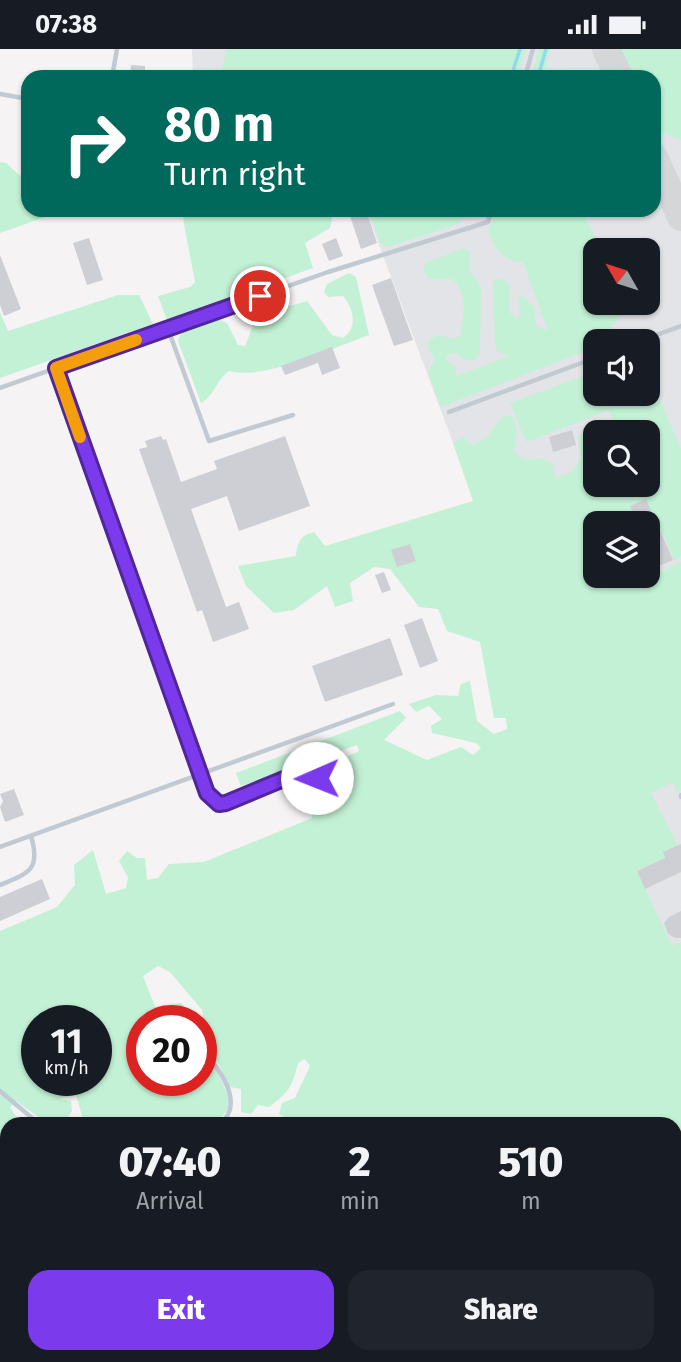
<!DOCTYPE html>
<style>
body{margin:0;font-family:"Fira Sans",sans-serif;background:#20242c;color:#f1f3f6;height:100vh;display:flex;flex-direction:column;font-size:26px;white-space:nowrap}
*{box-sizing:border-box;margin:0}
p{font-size:23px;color:#9ea1a6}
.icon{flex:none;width:38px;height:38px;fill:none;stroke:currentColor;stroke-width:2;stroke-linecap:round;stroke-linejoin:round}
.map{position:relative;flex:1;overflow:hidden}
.side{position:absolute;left:0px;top:1068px;width:682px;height:247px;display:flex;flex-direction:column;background:#171b24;border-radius:21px 21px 0 0;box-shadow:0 2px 5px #0004}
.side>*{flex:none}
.top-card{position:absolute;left:21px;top:21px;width:640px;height:147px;border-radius:21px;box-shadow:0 2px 5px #0004;background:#00695c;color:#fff;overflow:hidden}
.needle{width:46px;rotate:309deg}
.fabs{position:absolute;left:583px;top:189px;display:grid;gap:14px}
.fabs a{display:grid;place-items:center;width:77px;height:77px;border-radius:14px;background:#171b24;box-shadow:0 2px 5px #0004;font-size:35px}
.speed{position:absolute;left:21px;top:956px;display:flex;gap:14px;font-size:35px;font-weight:700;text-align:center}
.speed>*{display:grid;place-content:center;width:91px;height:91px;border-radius:50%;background:#171b24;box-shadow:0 2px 5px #0004;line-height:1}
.speed small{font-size:18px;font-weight:400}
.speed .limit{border:10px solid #d22;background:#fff;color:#111}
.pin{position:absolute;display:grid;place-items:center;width:60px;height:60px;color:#fff;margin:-30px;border:4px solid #fff;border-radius:50%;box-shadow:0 2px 7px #0007}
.me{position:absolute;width:77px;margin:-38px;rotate:269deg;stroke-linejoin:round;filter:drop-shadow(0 0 5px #0008)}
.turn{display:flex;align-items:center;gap:24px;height:147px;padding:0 28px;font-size:32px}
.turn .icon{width:91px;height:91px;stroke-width:2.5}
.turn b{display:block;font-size:49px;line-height:60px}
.eta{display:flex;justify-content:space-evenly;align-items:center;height:119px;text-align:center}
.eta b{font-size:42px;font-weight:800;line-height:49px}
.cta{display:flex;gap:14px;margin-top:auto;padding:14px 28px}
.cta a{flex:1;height:80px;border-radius:21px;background:#7c3aed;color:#fff;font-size:28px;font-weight:800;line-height:80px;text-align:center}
.cta a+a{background:#20242c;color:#f1f3f6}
.status{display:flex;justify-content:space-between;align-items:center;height:49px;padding:0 35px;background:#171b24;direction:ltr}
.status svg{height:19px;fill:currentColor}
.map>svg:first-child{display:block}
.airport{fill:#e2e4e7;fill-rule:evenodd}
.green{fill:#c3f1d5;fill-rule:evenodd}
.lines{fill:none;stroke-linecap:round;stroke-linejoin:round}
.stream{stroke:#90daee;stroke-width:3.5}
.taxiway{stroke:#d5d6d8;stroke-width:28}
.building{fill:#cdcfd5}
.path{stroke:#7ad0a6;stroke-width:2;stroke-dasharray:5 3.5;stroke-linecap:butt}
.service{stroke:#c1cad2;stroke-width:4.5}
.route-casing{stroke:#51269a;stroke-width:18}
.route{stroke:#7c3aed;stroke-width:12}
.slow{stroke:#f59e0b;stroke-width:12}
</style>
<div class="status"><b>07:38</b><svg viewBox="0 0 49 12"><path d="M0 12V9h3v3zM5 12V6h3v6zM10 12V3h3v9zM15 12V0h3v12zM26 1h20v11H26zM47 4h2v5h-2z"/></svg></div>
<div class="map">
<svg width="681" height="1313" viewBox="0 0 681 1313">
<rect width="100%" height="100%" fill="#f5f3f3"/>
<path class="airport" d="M192,0H681V1025L501,522L366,161H654V28H193ZM595,201H648V254H595ZM595,292H648V345H595ZM595,383H648V436H595ZM595,474H648V527H595Z"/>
<g class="green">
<polygon points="227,0 526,0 518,28 220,28"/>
<polygon points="539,0 550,0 544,28 531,28"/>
<polygon points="620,0 681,0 681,91 657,82 654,28 632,28"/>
<polygon points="0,113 6,114 28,134 28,161 59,163 0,184"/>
<polygon points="188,161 329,161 332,171 330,179 305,194 313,219 167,271 158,247 190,238 195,233 184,175 183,167"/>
<polygon points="369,161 463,161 465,167 458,175 388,198 380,194"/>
<path d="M497,161H582L601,201H595V254H617L622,266L599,292H595V298L441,358L428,324L435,310L428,299L429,291L438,286L454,290L461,286C463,265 469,245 452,230H429L423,222L426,214L464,199L470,202L469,221L481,238L480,305L474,311L463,310L457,304L447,305L446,311L455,317L456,327L509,307L497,302L495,294L493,232L500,229L509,235L510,264L516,269L521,267L518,250L522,246L534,258L536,277L548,282L523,213C502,213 495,199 488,181Z"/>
<path d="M349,224L356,228L369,286C334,298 264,332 229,322C217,330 214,347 201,354L178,292C182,275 203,274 218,270L227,274L238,296L245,297L255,272L265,264L307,252L332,286L343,289C358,279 354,260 343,247L328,248L324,243L327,235Z"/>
<polygon points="118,246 139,246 153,275 0,329 0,263 8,282"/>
<path d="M595,323V345H648L650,328L681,400V507L675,512L650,458L644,474H595V527H648V509L653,521L660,523L681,513V741L678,745L672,733L651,744L681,803L671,799L663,803L665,809L637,822L672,897L681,893V1313H310L301,1307H676V1074H287V1070L279,1065L282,1054L295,1049L310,1017L305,1010L298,1014C292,1038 289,1043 269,1058L258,1056L251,1065L241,1063V1040L230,1038L208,994L202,961L170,923L158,917L143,927L155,958L181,954L196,971H142V1031H201V984L229,1049C230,1063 222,1065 218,1074H84L76,1046L59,1050L71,1052L72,1062L67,1070L72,1074H47L16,1052L10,1058L20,1074H7V1093L0,1095V882L57,858L75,836L74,816L93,801L106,845L126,839L128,828L119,812L127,802L137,809H145L147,831L158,829L169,815L204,813L312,769L311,754L321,749L329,762L349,741L345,731L325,733L321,724L328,716L359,702L357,696L241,737L236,724L400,662L406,669L384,691L427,711L461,698L473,706L481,699L476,694L432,684L431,677L442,670L429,657L416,663L409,655L436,646L458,647L461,635L470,632L477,672L494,685L507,680L506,669H494L480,593L447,582L438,560L419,558L390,520L374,518L350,534L353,552L335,558L327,537L294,561L274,564L246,537L238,517L296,507C298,493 299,487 314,483L325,497L473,452L453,394L464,389L472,396L487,389L504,366L513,368L517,381L514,402L524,411L542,410L552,414L556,429L572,423L581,409L578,387L611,374L614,383H595V436H648V383H618L608,362L526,393L510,354ZM37,971H96V1031H37Z"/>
</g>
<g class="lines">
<g class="stream">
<polyline points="511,28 520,0"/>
<polyline points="538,28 546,0"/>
<polyline points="504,163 504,161"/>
<polyline points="0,1140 7,1139"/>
</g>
<g class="taxiway">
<polyline points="606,0 619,28"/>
<polyline points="654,108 681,168"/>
</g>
</g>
<g class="building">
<polygon points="131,16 145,17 145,28 130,28"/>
<polygon points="348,161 366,161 377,194 361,200"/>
<polygon points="89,189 103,231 87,236 73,194"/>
<polygon points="336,189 343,207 329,212 322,195"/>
<polygon points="0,206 21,260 4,267 0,256"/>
<polygon points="391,229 413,291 394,297 372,236"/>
<polygon points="332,298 340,319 322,326 318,314 285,326 281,317"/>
<polygon points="572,381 576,396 553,403 549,388"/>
<polygon points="161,387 163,391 166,390 181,433 217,420 214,412 285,387 310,457 239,482 227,447 191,460 226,558 239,553 249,580 213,593 202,561 197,563 139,400 147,398 145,392"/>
<polygon points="646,450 673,511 656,518 648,497 648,474 638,474 630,457"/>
<polygon points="410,495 416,512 397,518 391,501"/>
<polygon points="384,523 391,541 382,544 375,526"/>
<polygon points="422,569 438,612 420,619 404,576"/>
<polygon points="390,589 403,626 325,653 312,617"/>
<polygon points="14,740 24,766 5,773 0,758 3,752 0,745"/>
<polygon points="681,795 681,823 645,840 637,822 665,809 663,803"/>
<polygon points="42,830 50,850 0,872 0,848"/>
<polygon points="681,862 681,889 675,889 668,885 664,874 669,868"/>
</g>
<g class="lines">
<polyline class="path" points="0,1213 7,1206"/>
<g class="service">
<polyline points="112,28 117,0"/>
<polyline points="525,28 533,0"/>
<polyline points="0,45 28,50"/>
<polyline points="168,280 209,392 293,366"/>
<polyline points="640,292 681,277"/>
<polyline points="56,319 207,744 219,755 226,754 291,727 300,724 317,729"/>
<polyline points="0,339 328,223 488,173 491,161"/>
<polyline points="449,363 595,309"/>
<polyline points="681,746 681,748"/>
<polyline points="0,798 393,655"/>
<path d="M0,836C29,824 41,821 31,787"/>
<path d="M201,1001C219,1018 245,1053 221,1074"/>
<polyline points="0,1042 38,1074"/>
</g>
</g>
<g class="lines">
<g class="route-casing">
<polyline id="route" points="260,247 56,319 207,744 219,755 226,754 291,727 300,724 317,729"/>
</g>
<use href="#route" class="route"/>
<polyline class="slow" points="80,388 56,319 136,291"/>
</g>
</svg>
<div class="fabs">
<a><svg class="needle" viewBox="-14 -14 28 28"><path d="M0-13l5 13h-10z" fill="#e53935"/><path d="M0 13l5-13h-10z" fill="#9ea1a6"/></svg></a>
<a><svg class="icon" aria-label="sound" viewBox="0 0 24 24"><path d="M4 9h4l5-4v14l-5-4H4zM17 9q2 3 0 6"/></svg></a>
<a><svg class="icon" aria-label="search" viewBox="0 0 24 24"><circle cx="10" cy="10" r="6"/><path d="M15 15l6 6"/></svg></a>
<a><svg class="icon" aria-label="layers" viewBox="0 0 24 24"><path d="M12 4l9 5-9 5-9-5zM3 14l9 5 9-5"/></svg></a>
</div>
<div class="speed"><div>11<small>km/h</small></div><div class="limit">20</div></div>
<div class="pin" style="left:260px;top:247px;background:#d93025"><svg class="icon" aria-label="arrive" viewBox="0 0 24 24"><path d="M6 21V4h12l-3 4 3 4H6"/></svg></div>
<svg class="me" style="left:317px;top:729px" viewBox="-20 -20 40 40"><circle r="19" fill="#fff"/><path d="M0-13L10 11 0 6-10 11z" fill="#7c3aed"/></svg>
<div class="top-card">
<div class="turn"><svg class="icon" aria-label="right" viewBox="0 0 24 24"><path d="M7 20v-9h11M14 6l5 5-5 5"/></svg><div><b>80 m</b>Turn right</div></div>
</div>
<section class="side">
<div class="eta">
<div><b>07:40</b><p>Arrival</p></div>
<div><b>2</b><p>min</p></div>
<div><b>510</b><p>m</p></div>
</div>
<div class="cta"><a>Exit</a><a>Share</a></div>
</section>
</div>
